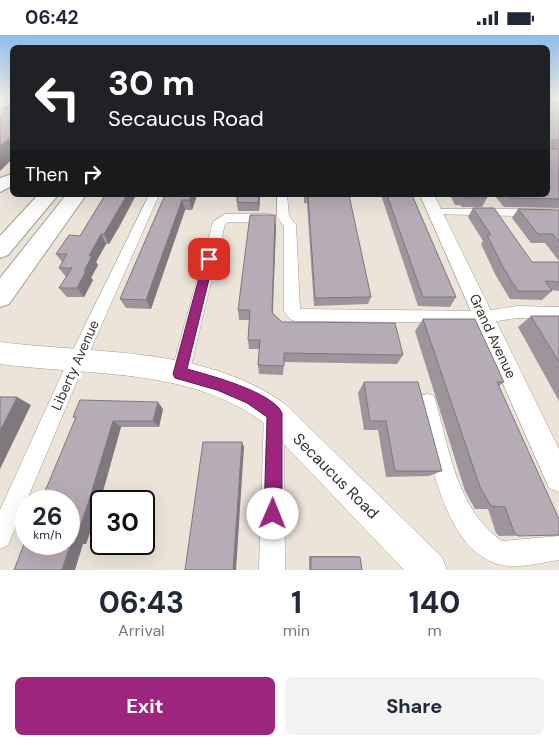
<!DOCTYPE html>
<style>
body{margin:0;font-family:"DM Sans",sans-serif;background:#f2f2f3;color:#1f2937;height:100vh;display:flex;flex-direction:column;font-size:19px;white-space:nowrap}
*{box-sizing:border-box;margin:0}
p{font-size:16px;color:#747a83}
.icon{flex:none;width:28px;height:28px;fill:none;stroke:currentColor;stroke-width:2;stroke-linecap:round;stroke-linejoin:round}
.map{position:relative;height:535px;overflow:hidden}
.drawer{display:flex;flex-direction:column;background:#fff;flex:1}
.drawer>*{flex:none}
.guide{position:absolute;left:10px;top:10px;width:540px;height:152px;border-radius:8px;box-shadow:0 5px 20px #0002;background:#202124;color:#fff;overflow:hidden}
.speed{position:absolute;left:15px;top:455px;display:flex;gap:10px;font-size:25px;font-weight:700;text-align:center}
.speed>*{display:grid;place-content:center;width:65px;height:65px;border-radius:50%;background:#fff;box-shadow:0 5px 20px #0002;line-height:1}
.speed small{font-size:12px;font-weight:400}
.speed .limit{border:2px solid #111;border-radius:8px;background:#fff;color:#111}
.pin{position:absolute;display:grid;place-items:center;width:42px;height:42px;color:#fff;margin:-21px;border-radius:10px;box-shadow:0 2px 8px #0006}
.me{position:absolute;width:55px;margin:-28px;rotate:1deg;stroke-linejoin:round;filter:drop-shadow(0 0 4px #0008)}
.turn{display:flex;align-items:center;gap:18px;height:105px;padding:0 15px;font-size:22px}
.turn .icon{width:65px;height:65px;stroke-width:2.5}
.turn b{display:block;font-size:35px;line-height:42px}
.then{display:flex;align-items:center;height:48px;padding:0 15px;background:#0003;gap:10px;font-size:19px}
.eta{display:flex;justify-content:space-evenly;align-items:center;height:85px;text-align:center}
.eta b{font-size:30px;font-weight:700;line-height:35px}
.button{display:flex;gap:10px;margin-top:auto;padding:10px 15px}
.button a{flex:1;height:58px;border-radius:8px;background:#9c257e;color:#fff;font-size:20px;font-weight:700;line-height:58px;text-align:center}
.button a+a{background:#f2f2f3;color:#1f2937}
.status{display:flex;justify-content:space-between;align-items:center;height:35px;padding:0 25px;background:#fff;direction:ltr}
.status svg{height:14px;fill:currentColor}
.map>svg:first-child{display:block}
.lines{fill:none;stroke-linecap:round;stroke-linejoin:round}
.minor-casing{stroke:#a49d92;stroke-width:1}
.tertiary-casing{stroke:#a49d92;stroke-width:1}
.secondary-casing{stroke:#a49d92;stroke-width:1}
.trunk-casing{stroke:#a49d92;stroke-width:2}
.minor{fill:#fff;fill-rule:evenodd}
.tertiary{fill:#fff;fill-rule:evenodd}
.secondary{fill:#fff;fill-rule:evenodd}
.trunk{fill:#fff;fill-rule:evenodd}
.rail-casing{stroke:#5a5650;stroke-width:3}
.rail{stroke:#fff;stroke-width:2;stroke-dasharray:6;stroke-linecap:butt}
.wall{fill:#9d949c}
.shaded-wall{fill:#7f787f}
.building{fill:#b6acb5;stroke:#7f787f}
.route{fill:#9c257e;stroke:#651852}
.labels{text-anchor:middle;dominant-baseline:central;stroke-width:5;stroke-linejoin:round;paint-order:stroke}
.street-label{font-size:14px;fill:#36332e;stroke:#fff}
.near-street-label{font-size:16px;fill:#36332e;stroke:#fff}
</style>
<div class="status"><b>06:42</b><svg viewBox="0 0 49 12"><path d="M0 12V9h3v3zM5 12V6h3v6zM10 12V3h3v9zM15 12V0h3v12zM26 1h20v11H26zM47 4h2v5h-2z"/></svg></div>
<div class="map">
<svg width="559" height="535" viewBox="0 0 559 535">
<rect width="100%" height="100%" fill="#ece4d9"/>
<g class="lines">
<g class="minor-casing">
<g id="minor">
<polygon points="149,160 159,160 85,327 8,510 0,514 0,475 70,321"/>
<polygon points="277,160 287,160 289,181 296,190 300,274 485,276 517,271 559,272 559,284 517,283 485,288 295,286 290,284 284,276 284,191 277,182"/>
<polygon points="435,174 559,174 559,182 431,179 429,177"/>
<polygon points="225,179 270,179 276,183 270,187 228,187 225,189 189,339 186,345 180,347 174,345 171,339 213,187"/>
<path d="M427,359L434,361L436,368C450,417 457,474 502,506L559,501V525C542,527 519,534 502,530C443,518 429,416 418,368L420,361Z"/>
<polygon points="274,369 281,372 284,379 285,535 259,535 264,379 267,372"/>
</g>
</g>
<g class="tertiary-casing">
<polygon id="tertiary" points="420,160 434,160 559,414 559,457 549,453"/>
</g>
<g class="secondary-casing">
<path id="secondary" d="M0,307C95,319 202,311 284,368L442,522L447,535H404L264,388C190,332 88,341 0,329Z"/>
</g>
<g class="trunk-casing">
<g id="trunk">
<polygon points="12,139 12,151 0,157 0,143"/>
<polygon points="38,160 58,160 8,220 0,223 0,201"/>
<polygon points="66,160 86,160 9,269 0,272 0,243"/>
</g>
</g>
<use href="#minor" class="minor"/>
<use href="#tertiary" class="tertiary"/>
<use href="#secondary" class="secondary"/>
<use href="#trunk" class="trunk"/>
<g class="rail-casing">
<polyline id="rail" points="0,79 12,69"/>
</g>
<use href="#rail" class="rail"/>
</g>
<g class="wall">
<polygon points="548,65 559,65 559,173 504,172 494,160 548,160"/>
<polygon points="12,71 12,124 0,136"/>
<polygon points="105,160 136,160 119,192 109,209 106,209 96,227 98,230 91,243 93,245 84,262 67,262 59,253 66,242 59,233 62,227 56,219 80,201"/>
<polygon points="165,160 197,160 192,175 185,175 151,274 126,273 120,264"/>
<polygon points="236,160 260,160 259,176 238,176"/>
<polygon points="304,160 353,160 353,161 349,161 371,262 368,269 314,271 307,168 304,168"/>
<polygon points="381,160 412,160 456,262 450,272 418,271"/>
<polygon points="450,160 485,160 487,163 482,172 462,172 460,170 455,170"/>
<polygon points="473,173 532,227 559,227 559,256 551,255 552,256 542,265 510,264 496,241 481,209 483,206 468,182"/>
<polygon points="518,174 559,175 559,226 545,208 531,208 512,183"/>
<polygon points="276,191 273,278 282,287 403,320 397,329 284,327 283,340 259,339 258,330 259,314 249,314 248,305 249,285 239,285 238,275"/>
<polygon points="531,281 559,281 559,366 518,292"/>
<polygon points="423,284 504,347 499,351 559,500 499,501 496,498 488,474 475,474 465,456 415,296"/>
<polygon points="364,347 442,436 429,441 386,442 378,395 364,395 358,358"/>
<polygon points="163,374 159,392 121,392 98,474 86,509 83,509 75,383 73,382"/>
<polygon points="309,521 355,521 360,522 362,535 309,535"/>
</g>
<g class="shaded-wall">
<polygon points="8,104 12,110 12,124 0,136 0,111"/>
<polygon points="127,160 136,160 119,192 109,209 104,199"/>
<polygon points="191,160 197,160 192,175 189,165"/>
<polygon points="259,160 260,160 259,176 258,168"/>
<polygon points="182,165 185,175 151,274 146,265"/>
<polygon points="275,180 276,191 272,288 272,278"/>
<polygon points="101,199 106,209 96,227 98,230 91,243 93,245 84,262 77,253 89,221"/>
<polygon points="17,362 31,370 0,434 0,396"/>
<polygon points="158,367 163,374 159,392 153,386"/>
<polygon points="113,386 121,392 98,474 86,509 83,509 75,535 62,535"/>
<polygon points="242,407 244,412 236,535 233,535"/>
</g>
<g class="building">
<polygon points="548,65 559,65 559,67 551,67 552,74 559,74 559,105 552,105 552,114 559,114 559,164 509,163 507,160 548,160"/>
<polygon points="12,71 12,104 8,104 0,111 0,80"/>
<polygon points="105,160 127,160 104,199 101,199 89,221 92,221 84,236 86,236 77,253 59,253 72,233 59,233 67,219 56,219 69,200 80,201"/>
<polygon points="165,160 191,160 189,165 182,165 146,265 120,264"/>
<polygon points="236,160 259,160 258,168 237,167 238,160"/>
<polygon points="305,160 349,160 371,262 315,263 308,160"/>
<polygon points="387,160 412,160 456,262 423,262"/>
<polygon points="459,160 485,160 487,163 466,163 465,161 460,161"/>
<polygon points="473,173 494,173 532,227 559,227 559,247 545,246 552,256 518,256 503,232 487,200 491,200"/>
<polygon points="518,174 559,175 559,207 553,199 538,199"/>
<polygon points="250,180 275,180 272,278 282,287 395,288 403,320 284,318 284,331 258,330 260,305 248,305 250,275 238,275"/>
<polygon points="531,281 559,281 559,327"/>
<polygon points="423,284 475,284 504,347 497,347 559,484 559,500 518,501 514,497 505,472 491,471 480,452"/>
<polygon points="364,347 418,347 442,436 395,436 386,386 370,386"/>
<polygon points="0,362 17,362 0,396"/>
<polygon points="80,365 158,367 153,386 113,386 87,472 74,509 70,509 62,535 14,535 26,504 26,509 69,509 69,466 41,466 76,382 73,382"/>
<polygon points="203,407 242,407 233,535 185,535"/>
<polygon points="311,522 360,522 362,535 311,535"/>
</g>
<linearGradient id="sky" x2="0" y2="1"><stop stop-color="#8fbfef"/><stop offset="0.46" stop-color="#f6f3ee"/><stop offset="1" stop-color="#f6f3ee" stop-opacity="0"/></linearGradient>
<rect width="559" height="140" fill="url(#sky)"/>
<path class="route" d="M209,220L214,224L187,334C209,340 273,357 282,378V479L279,485L273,488L267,485L264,479L267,382L247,368L217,355L175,343L173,339L204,224Z"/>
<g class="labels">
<g class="street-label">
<text transform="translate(493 301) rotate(65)">Grand Avenue</text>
<text transform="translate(75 330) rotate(-66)">Liberty Avenue</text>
</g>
<g class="near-street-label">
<text transform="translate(336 441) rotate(45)">Secaucus Road</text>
</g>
</g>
</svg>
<div class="speed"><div>26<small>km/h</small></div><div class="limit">30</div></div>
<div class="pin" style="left:209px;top:224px;background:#d93025"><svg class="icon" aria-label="arrive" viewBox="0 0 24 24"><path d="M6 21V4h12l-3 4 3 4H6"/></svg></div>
<svg class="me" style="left:273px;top:479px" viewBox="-20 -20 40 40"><circle r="19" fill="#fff"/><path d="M0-13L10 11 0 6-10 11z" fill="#9c257e"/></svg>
<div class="guide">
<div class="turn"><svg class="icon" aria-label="left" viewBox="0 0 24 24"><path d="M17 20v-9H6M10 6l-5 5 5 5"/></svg><div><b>30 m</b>Secaucus Road</div></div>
<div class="then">Then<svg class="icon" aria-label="right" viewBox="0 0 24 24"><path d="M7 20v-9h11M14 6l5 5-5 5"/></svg></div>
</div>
</div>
<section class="drawer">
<div class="eta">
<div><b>06:43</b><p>Arrival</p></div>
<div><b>1</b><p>min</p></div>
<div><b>140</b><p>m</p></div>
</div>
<div class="button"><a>Exit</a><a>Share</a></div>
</section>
